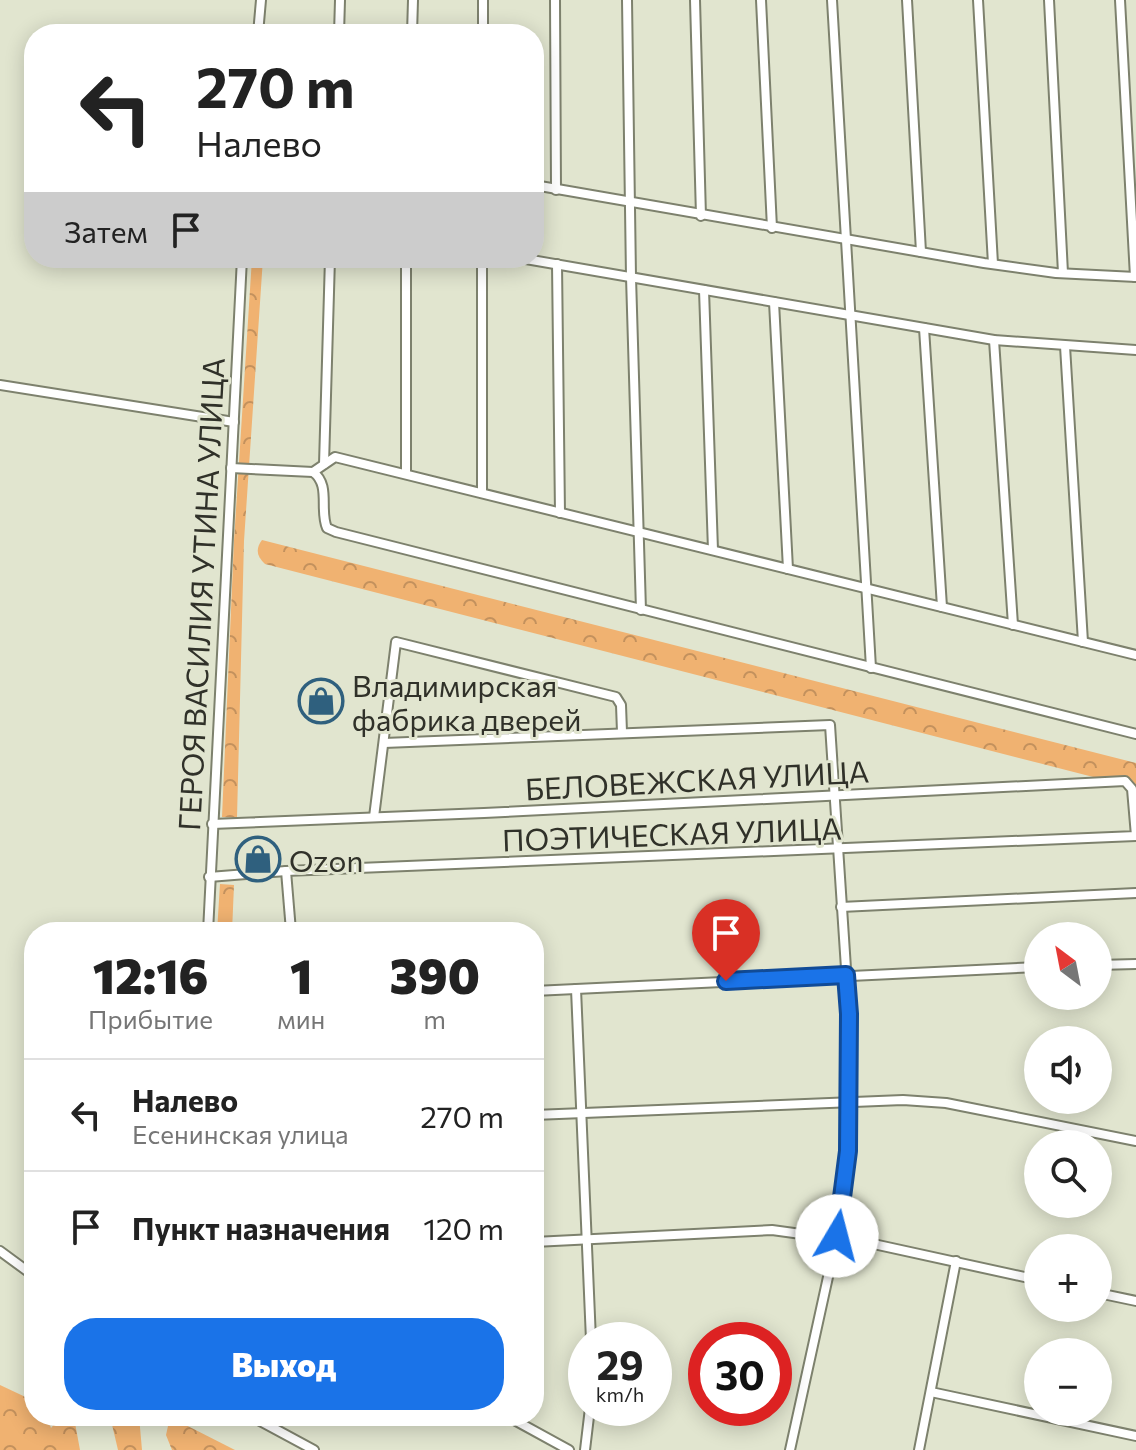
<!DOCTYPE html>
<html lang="ru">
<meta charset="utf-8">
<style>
body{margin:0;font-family:Commissioner,sans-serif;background:#f2f2f2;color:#222;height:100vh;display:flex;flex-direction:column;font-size:30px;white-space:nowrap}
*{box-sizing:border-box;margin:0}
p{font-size:26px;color:#767676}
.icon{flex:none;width:44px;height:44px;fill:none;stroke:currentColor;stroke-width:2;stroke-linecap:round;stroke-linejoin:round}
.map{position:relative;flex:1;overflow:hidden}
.details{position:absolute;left:24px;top:922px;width:520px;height:504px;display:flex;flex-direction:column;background:#fff;border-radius:32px;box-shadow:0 4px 20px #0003}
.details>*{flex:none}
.hud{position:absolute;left:24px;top:24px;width:520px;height:244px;border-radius:32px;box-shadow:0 4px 20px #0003;background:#fff;color:#222;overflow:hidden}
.needle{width:52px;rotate:328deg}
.buttons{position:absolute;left:1024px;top:922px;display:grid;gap:16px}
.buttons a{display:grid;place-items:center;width:88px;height:88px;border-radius:50%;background:#fff;box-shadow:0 4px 20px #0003;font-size:40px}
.speed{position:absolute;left:568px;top:1322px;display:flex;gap:16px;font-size:40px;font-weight:700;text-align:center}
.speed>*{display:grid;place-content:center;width:104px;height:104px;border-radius:50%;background:#fff;box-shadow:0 4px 20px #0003;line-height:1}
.speed small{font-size:20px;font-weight:400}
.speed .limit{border:12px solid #d22;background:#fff;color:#111}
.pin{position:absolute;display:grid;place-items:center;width:68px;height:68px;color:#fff;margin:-82px -34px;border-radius:50% 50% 50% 0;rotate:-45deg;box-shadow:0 0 8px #0007}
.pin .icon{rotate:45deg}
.me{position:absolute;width:88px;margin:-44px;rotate:8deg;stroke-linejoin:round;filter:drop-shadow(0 0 6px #0008)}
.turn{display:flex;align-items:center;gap:28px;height:168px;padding:0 40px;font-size:36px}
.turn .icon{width:104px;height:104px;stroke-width:2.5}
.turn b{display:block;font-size:56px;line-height:68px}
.then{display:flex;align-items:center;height:76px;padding:0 40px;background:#0003;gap:16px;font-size:30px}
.eta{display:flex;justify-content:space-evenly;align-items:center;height:136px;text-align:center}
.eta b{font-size:48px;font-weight:800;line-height:56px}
.button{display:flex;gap:16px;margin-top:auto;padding:16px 40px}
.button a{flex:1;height:92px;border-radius:32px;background:#1a73e8;color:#fff;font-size:32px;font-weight:800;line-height:92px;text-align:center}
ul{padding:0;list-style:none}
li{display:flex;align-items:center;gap:24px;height:112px;padding:0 40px;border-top:2px solid #e0e0e0}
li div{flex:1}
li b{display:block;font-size:30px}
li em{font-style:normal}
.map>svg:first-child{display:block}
.forest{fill:url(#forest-crowns)}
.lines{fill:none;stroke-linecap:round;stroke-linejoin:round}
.minor-casing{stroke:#7d816d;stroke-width:12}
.minor{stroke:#fff;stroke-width:8}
.route-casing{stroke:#114b97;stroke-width:20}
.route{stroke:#1a73e8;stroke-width:14}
.labels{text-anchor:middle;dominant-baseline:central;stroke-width:6;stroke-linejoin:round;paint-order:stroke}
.street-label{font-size:30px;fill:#303129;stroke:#e1e5cf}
.poi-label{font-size:30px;fill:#303129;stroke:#e1e5cf;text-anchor:start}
</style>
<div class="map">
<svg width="1136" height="1450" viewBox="0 0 1136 1450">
<defs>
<pattern id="forest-crowns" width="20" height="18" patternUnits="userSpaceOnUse" patternTransform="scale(2)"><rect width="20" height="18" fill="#f0b271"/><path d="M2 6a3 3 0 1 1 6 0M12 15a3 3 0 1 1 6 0" fill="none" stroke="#c3915d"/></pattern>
</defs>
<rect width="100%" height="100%" fill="#e1e5cf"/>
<g class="forest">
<polygon points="252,258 263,258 244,541 237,818 222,817 234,541"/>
<path d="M262,540L1136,763V788L265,564C257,557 255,549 262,540Z"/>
<polygon points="220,884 234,885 232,932 217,932"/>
<polygon points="0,1385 34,1401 34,1416 47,1416 51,1428 61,1416 68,1416 75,1423 80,1450 0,1450"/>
<polygon points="110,1416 139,1416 142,1450 118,1450"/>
<polygon points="170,1417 235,1450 172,1450 166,1435"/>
</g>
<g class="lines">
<g class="minor-casing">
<g id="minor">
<polyline points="555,0 556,190"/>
<polyline points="627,0 631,277 641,610"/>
<polyline points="695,0 701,216"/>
<polyline points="761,0 772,228"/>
<polyline points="832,0 871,668"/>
<polyline points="907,0 921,252"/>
<polyline points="978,0 993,264"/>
<polyline points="1049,0 1063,273"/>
<polyline points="1120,0 1135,277"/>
<polyline points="258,34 261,0"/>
<polyline points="339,34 340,0"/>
<polyline points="412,34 413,0"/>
<polyline points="483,34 483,0"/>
<polyline points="534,185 984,263 1056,273 1136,277"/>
<polyline points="482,258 482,493"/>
<polyline points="520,258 994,340 1136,350"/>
<polyline points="557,264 560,513"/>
<polyline points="704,290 713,550"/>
<polyline points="774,302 788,569"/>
<polyline points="924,328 942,607"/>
<polyline points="994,340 1013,625"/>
<polyline points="1065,346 1083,642"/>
<polyline points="0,385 234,422"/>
<polyline points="324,464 330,258"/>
<path d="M231,468L313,472C331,485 319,510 327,528L336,532L1136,734"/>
<polyline points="313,472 335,457 1136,655"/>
<polyline points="406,474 406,258"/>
<polyline points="384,743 830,725 849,1014 848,1151 837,1236 790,1450"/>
<polyline points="374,817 396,642 616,697 621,705 622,732"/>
<polyline points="286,871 291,931"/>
<polyline points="209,877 286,871 1136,836 1132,789 1125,781 484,813 212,824"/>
<polyline points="841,907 1136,893"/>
<polyline points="208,932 242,258"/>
<polyline points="1098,965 1136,964"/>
<polyline points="576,989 591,1340"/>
<polyline points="534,991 1038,967"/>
<polyline points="534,1115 903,1100 946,1103 1136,1141"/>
<polyline points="534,1242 772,1230 823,1237 837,1236 1038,1280"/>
<polyline points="0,1251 34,1276"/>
<polyline points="1098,1293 1136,1301"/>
<polyline points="931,1392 1136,1436"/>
<polyline points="251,1416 314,1450"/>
<polyline points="507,1416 569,1450"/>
<polyline points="585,1450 590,1408"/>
<polyline points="919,1450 956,1261"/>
</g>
</g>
<use href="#minor" class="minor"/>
</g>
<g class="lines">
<g class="route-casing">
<polyline id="route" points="726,981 846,975 849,1014 848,1151 837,1236"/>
</g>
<use href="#route" class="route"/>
</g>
<defs>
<g id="shop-ring" transform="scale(2.3)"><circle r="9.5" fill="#e1e5cf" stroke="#2f607e" stroke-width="1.5"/><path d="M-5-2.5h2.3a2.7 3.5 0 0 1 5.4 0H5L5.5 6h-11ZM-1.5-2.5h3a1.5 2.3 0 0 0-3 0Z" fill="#2f607e"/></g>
</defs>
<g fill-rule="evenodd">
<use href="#shop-ring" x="321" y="701"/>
<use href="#shop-ring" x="258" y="859"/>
</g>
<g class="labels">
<g class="street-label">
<text transform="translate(200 594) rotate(-87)">ГЕРОЯ ВАСИЛИЯ УТИНА УЛИЦА</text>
<text transform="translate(697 779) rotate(-3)">БЕЛОВЕЖСКАЯ УЛИЦА</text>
<text transform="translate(672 833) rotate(-2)">ПОЭТИЧЕСКАЯ УЛИЦА</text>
</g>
<g class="poi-label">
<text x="352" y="684">Владимирская<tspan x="352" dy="34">фабрика дверей</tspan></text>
<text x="289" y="859">Ozon</text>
</g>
</g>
</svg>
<div class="buttons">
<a><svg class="needle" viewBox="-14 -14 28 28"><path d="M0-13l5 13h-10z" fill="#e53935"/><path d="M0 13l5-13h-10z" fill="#767676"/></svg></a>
<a><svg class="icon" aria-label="sound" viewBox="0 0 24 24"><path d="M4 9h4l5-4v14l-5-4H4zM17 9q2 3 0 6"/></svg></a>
<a><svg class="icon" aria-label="search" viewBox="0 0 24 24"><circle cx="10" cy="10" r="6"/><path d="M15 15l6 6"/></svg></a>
<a>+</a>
<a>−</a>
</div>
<div class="speed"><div>29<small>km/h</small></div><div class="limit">30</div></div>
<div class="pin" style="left:726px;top:981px;background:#d93025"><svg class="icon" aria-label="arrive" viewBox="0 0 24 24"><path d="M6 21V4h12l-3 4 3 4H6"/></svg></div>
<svg class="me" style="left:837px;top:1236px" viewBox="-20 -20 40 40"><circle r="19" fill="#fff"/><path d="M0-13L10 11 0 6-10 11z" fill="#1a73e8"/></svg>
<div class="hud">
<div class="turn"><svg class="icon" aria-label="left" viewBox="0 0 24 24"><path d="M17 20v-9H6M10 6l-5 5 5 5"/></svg><div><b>270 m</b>Налево</div></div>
<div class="then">Затем<svg class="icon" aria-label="arrive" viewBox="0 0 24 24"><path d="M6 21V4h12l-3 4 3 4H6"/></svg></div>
</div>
<section class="details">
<div class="eta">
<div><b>12:16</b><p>Прибытие</p></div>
<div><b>1</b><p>мин</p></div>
<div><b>390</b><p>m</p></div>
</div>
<ul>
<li><svg class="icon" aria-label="left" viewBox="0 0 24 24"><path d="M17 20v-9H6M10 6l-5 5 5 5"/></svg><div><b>Налево</b><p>Есенинская улица</p></div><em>270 m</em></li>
<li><svg class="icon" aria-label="arrive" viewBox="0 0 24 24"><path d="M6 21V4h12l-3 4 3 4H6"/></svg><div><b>Пункт назначения</b></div><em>120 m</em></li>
</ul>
<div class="button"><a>Выход</a></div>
</section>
</div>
